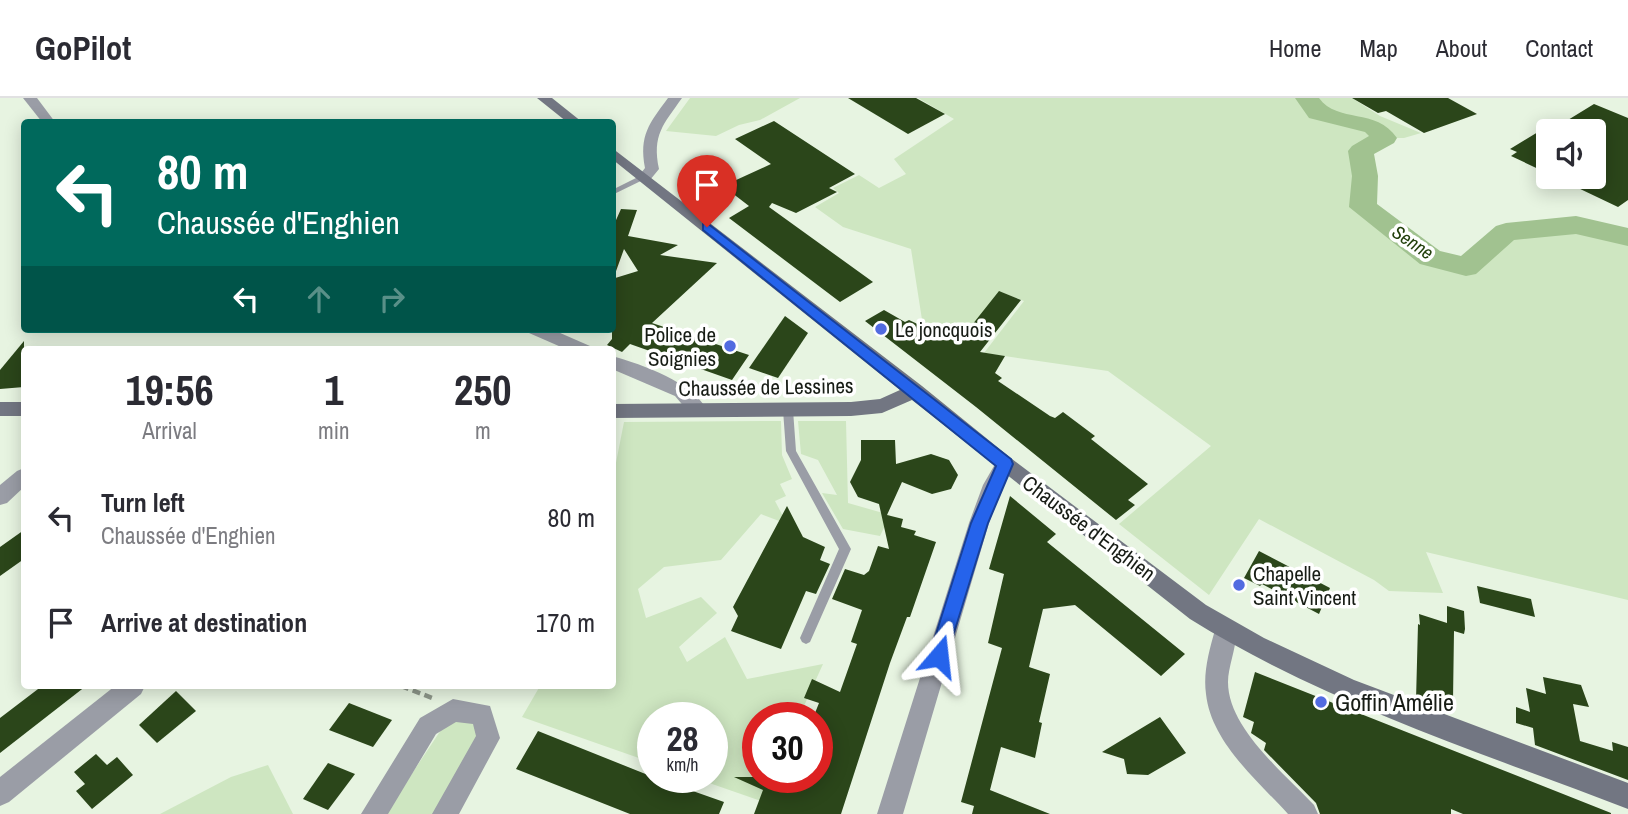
<!DOCTYPE html>
<meta charset="utf-8">
<style>
body{margin:0;font-family:"Archivo Narrow",sans-serif;background:#f2f2f3;color:#2b2b33;height:100vh;display:flex;flex-direction:column;font-size:26px;white-space:nowrap}
*{box-sizing:border-box;margin:0}
p{font-size:23px;color:#7c7c81}
.icon{flex:none;width:38px;height:38px;fill:none;stroke:currentColor;stroke-width:2;stroke-linecap:round;stroke-linejoin:round}
.map{position:relative;flex:1;overflow:hidden}
.drawer{position:absolute;left:21px;top:248px;width:595px;height:343px;display:flex;flex-direction:column;background:#fff;border-radius:7px;box-shadow:0 4px 18px #0003}
.drawer>*{flex:none}
.banner{position:absolute;left:21px;top:21px;width:595px;height:214px;border-radius:7px;box-shadow:0 4px 18px #0003;background:#00695c;color:#fff;overflow:hidden}
.buttons{position:absolute;left:1536px;top:21px;display:grid;gap:14px}
.buttons a{display:grid;place-items:center;width:70px;height:70px;border-radius:7px;background:#fff;box-shadow:0 4px 18px #0003;font-size:35px}
.speed{position:absolute;left:637px;top:604px;display:flex;gap:14px;font-size:35px;font-weight:700;text-align:center}
.speed>*{display:grid;place-content:center;width:91px;height:91px;border-radius:50%;background:#fff;box-shadow:0 4px 18px #0003;line-height:1}
.speed small{font-size:18px;font-weight:400}
.speed .limit{border:10px solid #d22;background:#fff;color:#111}
.pin{position:absolute;display:grid;place-items:center;width:60px;height:60px;color:#fff;margin:-72px -30px;border-radius:50% 50% 50% 0;rotate:-45deg;box-shadow:0 0 7px #0007}
.pin .icon{rotate:45deg}
.me{position:absolute;width:77px;margin:-38px;rotate:17deg;stroke-linejoin:round;filter:drop-shadow(0 0 5px #0008)}
.turn{display:flex;align-items:center;gap:24px;height:147px;padding:0 21px;font-size:32px}
.turn .icon{width:91px;height:91px;stroke-width:2.5}
.turn b{display:block;font-size:49px;line-height:60px}
.lanes{display:flex;align-items:center;height:66px;padding:0 21px;background:#0003;justify-content:center;gap:35px;direction:ltr}
.lanes .off{opacity:.35}
.eta{display:flex;justify-content:space-evenly;align-items:center;height:119px;text-align:center}
.eta b{font-size:42px;font-weight:800;line-height:49px}
ul{padding:0;list-style:none}
li{display:flex;align-items:center;gap:21px;height:105px;padding:0 21px}
li div{flex:1}
li b{display:block;font-size:26px}
li em{font-style:normal}
header{display:flex;align-items:center;gap:42px;box-sizing:border-box;height:98px;padding:0 35px;background:#fff;border-bottom:2px solid #e1e1e2}
header strong{font-size:33px}
nav{display:flex;gap:38px;margin-inline-start:auto;font-size:24px}
.map>svg:first-child{display:block}
.green{fill:#cee6c1}
.lines{fill:none;stroke-linecap:round;stroke-linejoin:round}
.river{fill:#a1c290;fill-rule:evenodd}
.building{fill:#2b461a}
.path{stroke:#8d9689;stroke-width:4.5;stroke-dasharray:8 4.5;stroke-linecap:butt}
.service{fill:#9a9da6;fill-rule:evenodd}
.minor{fill:#9a9da6;fill-rule:evenodd}
.secondary{fill:#727682;fill-rule:evenodd}
.route{fill:#2563eb;stroke:#184099;stroke-width:2}
.poi-dot{fill:#526be0;stroke:#fff;stroke-width:2.5}
.labels{text-anchor:middle;dominant-baseline:central;stroke-width:7;stroke-linejoin:round;paint-order:stroke}
.far-water-label{font-size:19px;font-style:italic;fill:#22400c;stroke:#fff}
.poi-label{font-size:21px;fill:#171c15;stroke:#fff;text-anchor:start}
.street-label{font-size:21px;fill:#171c15;stroke:#fff}
.near-poi-label{font-size:24px;fill:#171c15;stroke:#fff;text-anchor:start}
</style>
<header>
<strong>GoPilot</strong>
<nav><a>Home</a><a>Map</a><a>About</a><a>Contact</a></nav>
</header>
<div class="map">
<svg width="1628" height="716" viewBox="0 0 1628 716">
<rect width="100%" height="100%" fill="#e7f4e1"/>
<g class="green">
<polygon points="690,0 800,0 760,22 739,27 716,38 666,33"/>
<polygon points="918,0 1352,0 1380,18 1421,35 1404,40 1385,40 1361,53 1365,78 1363,109 1430,160 1466,169 1506,134 1576,127 1628,139 1628,502 1426,454 1443,495 1389,493 1374,482 1259,421 1209,497 1119,426 1211,348 1108,273 984,255 1024,203 1001,194 959,244 923,228 911,151 843,129 815,109 839,95 833,90 859,77 879,90 906,76 894,61 954,21"/>
<polygon points="781,323 782,357 792,381 780,386 786,398 775,403 787,426 761,416 721,462 664,469 638,491 646,520 701,499 717,515 679,549 687,564 725,539 747,581 823,566 799,619 758,620 758,679 772,679 761,703 692,679 712,679 712,620 653,620 653,665 522,619 540,588 612,588 612,385 624,324"/>
<polygon points="798,323 846,323 848,405 890,417 880,438 843,431 822,395 837,397 818,362 801,356"/>
<polygon points="467,622 474,627 478,637 433,716 385,716 441,632 451,624"/>
<polygon points="268,667 293,716 160,716 231,679"/>
</g>
<g class="lines">
<path class="river" d="M1295,0H1319C1338,26 1376,9 1397,40L1394,45L1374,56L1378,78L1377,106L1440,153L1461,158L1496,128L1506,125L1576,118L1628,130V148L1576,136L1514,142L1476,176L1466,178L1420,166L1349,109L1352,78L1348,53L1352,48L1369,38L1365,34L1309,20Z"/>
</g>
<g class="building">
<polygon points="848,0 916,0 945,16 908,36"/>
<polygon points="1352,0 1448,0 1477,16 1424,35 1386,13 1378,15"/>
<polygon points="1594,6 1628,20 1628,102 1618,109 1555,79 1594,79 1594,33 1550,33"/>
<polygon points="774,23 855,76 829,90 837,94 796,115 772,105 769,109 873,184 840,204 729,120 749,108 723,88 771,66 735,41"/>
<polygon points="1538,34 1549,39 1549,76 1511,58 1517,54 1510,51"/>
<polygon points="706,59 726,74 705,83 686,68"/>
<polygon points="621,111 637,112 628,138 678,147 660,157 717,165 652,225 749,257 732,282 630,246 622,254 607,247 612,241 612,181 638,173 624,151 615,176 612,175 612,131"/>
<polygon points="999,193 1021,202 980,254 1005,258 995,275 1002,280 998,283 1050,318 1055,320 1063,314 1095,338 1091,341 1148,386 1128,402 1135,407 1116,422 976,309 865,223 884,212 905,224 909,222 947,240 957,228 968,232"/>
<polygon points="785,218 808,235 778,280 749,270"/>
<polygon points="24,243 24,289 0,291 0,272"/>
<polygon points="861,342 895,342 896,366 931,356 949,362 958,377 951,391 932,396 902,384 887,417 903,421 901,429 916,433 914,437 936,444 910,519 907,519 890,565 841,716 754,716 763,692 734,679 817,679 826,654 817,651 817,620 813,620 819,605 804,600 812,581 840,594 857,546 851,544 862,512 832,501 845,471 864,477 869,473 878,448 889,451 879,406 858,399 850,384 861,362"/>
<polygon points="1010,398 1056,436 1047,444 1185,556 1161,578 1075,507 1043,511 1029,569 1050,576 1039,624 1042,625 1035,660 1001,649 990,692 1050,716 972,716 974,708 961,704 1002,550 988,545 1004,476 989,471"/>
<polygon points="787,408 803,439 825,449 820,462 830,466 816,496 806,493 781,551 731,533 738,518 733,509"/>
<polygon points="24,432 24,461 0,478 0,449"/>
<polygon points="1259,453 1330,490 1319,516 1262,486 1260,488 1244,480"/>
<polygon points="1477,488 1531,501 1535,519 1480,505"/>
<polygon points="1447,508 1464,513 1465,531 1464,536 1454,533 1453,602 1439,597 1440,611 1416,602 1418,526 1420,527 1419,516 1447,525"/>
<polygon points="1255,574 1611,715 1611,716 1463,716 1451,711 1451,716 1320,716 1316,705 1264,652 1266,645 1251,635 1254,624 1243,619"/>
<polygon points="1543,579 1581,587 1589,609 1573,606 1580,643 1613,653 1612,644 1628,649 1628,682 1535,647 1533,630 1516,625 1516,609 1530,614 1526,590 1546,596"/>
<polygon points="42,588 86,588 0,655 0,620"/>
<polygon points="176,593 196,613 157,645 139,627"/>
<polygon points="349,605 392,622 373,649 329,632"/>
<polygon points="1160,619 1186,655 1148,677 1127,676 1124,661 1102,654"/>
<polygon points="538,633 653,679 724,704 719,716 630,716 516,671"/>
<polygon points="96,656 107,667 117,659 133,677 92,711 76,693 85,686 74,674"/>
<polygon points="328,665 355,676 328,712 303,701"/>
</g>
<g class="lines">
<polyline class="path" points="401,588 435,601"/>
<g class="service">
<polygon points="642,77 645,77 649,79 612,97 612,92"/>
<polygon points="788,308 793,312 796,353 851,451 810,544 806,546 802,544 800,540 839,451 786,353 783,312"/>
</g>
<g class="minor">
<polygon points="23,0 37,0 55,24 42,24"/>
<path d="M668,0H682C663,27 652,37 659,71L650,82H640L638,79L645,70C639,37 649,26 668,0Z"/>
<polygon points="526,231 551,231 590,248 593,252 568,252 529,235"/>
<path d="M612,258C644,267 692,284 708,313L706,318H692L675,298L612,271Z"/>
<polygon points="1005,358 1012,361 1015,366 1002,388 989,425 903,716 877,716 969,425 983,387 998,361"/>
<polygon points="24,370 24,389 7,405 0,407 0,387 17,373"/>
<path d="M1226,522L1234,525C1241,540 1228,566 1228,584C1228,630 1284,675 1314,707L1318,716H1288C1258,683 1211,644 1206,596C1203,575 1209,553 1215,532L1218,525Z"/>
<polygon points="115,588 145,588 141,596 9,704 0,708 0,679"/>
<polygon points="453,601 490,608 500,640 459,716 432,716 476,638 473,626 456,624 436,636 388,716 361,716 420,620"/>
</g>
<g class="secondary">
<polygon points="537,0 552,0 582,24 567,24"/>
<path d="M612,50L922,288L1012,361L1206,507L1264,540L1354,582L1628,685V711C1480,654 1325,605 1190,521L912,302L882,315L851,318L612,320V306L851,304L880,301L900,292L612,61Z"/>
<rect x="0" y="304" width="24" height="14"/>
</g>
</g>
<polygon class="route" points="707,125 1011,361 1013,366 988,425 945,564 939,566 932,564 929,558 971,425 996,368 703,132 703,126"/>
<g class="poi-dot">
<circle cx="881" cy="231" r="7"/>
<circle cx="730" cy="248" r="7"/>
<circle cx="1239" cy="487" r="7"/>
<circle cx="1321" cy="604" r="7"/>
</g>
<g class="labels">
<g class="far-water-label">
<text transform="translate(1413 144) rotate(34)">Senne</text>
</g>
<g class="poi-label">
<text x="895" y="231">Le joncquois</text>
<text x="716" y="236" text-anchor="end">Police de<tspan x="716" dy="24">Soignies</tspan></text>
<text x="1253" y="475">Chapelle<tspan x="1253" dy="24">Saint Vincent</tspan></text>
</g>
<g class="street-label">
<text transform="translate(766 289) rotate(-1)">Chaussée de Lessines</text>
<text transform="translate(1089 430) rotate(37)">Chaussée d'Enghien</text>
</g>
<g class="near-poi-label">
<text x="1335" y="604">Goffin Amélie</text>
</g>
</g>
</svg>
<div class="buttons">
<a><svg class="icon" aria-label="sound" viewBox="0 0 24 24"><path d="M4 9h4l5-4v14l-5-4H4zM17 9q2 3 0 6"/></svg></a>
</div>
<div class="speed"><div>28<small>km/h</small></div><div class="limit">30</div></div>
<div class="pin" style="left:707px;top:129px;background:#d93025"><svg class="icon" aria-label="arrive" viewBox="0 0 24 24"><path d="M6 21V4h12l-3 4 3 4H6"/></svg></div>
<svg class="me" style="left:939px;top:558px" viewBox="-20 -20 40 40"><path d="M0-17L14 15 0 8-14 15z" fill="#2563eb" stroke="#fff" stroke-width="4"/></svg>
<div class="banner">
<div class="turn"><svg class="icon" aria-label="left" viewBox="0 0 24 24"><path d="M17 20v-9H6M10 6l-5 5 5 5"/></svg><div><b>80 m</b>Chaussée d'Enghien</div></div>
<div class="lanes"><svg class="icon" aria-label="left" viewBox="0 0 24 24"><path d="M17 20v-9H6M10 6l-5 5 5 5"/></svg><svg class="icon off" aria-label="ahead" viewBox="0 0 24 24"><path d="M12 20V5M6 11l6-6 6 6"/></svg><svg class="icon off" aria-label="right" viewBox="0 0 24 24"><path d="M7 20v-9h11M14 6l5 5-5 5"/></svg></div>
</div>
<section class="drawer">
<div class="eta">
<div><b>19:56</b><p>Arrival</p></div>
<div><b>1</b><p>min</p></div>
<div><b>250</b><p>m</p></div>
</div>
<ul>
<li><svg class="icon" aria-label="left" viewBox="0 0 24 24"><path d="M17 20v-9H6M10 6l-5 5 5 5"/></svg><div><b>Turn left</b><p>Chaussée d'Enghien</p></div><em>80 m</em></li>
<li><svg class="icon" aria-label="arrive" viewBox="0 0 24 24"><path d="M6 21V4h12l-3 4 3 4H6"/></svg><div><b>Arrive at destination</b></div><em>170 m</em></li>
</ul>
</section>
</div>
